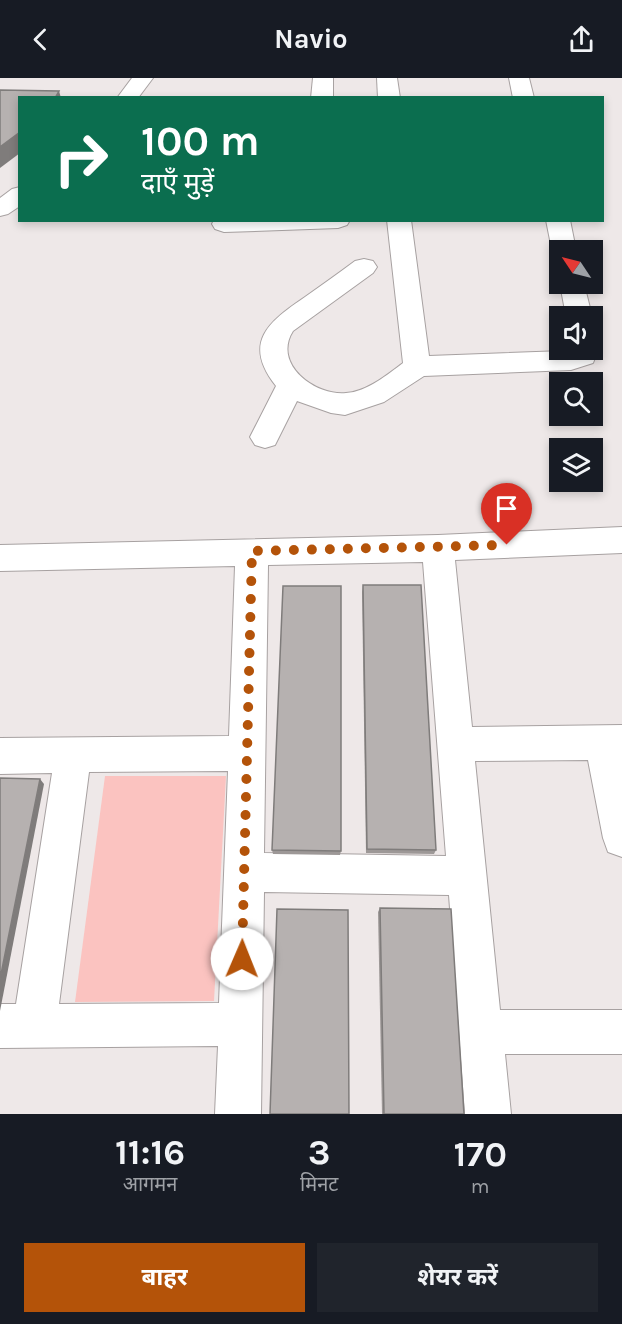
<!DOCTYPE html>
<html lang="hi">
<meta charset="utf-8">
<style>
body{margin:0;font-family:Karla,"Noto Sans Devanagari",sans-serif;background:#20242c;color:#f1f3f6;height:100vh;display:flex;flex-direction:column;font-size:22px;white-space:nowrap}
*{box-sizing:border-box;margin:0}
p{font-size:20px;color:#9ea1a6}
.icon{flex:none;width:33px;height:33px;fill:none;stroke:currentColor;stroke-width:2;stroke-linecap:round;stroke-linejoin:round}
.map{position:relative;height:1036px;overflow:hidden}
.sheet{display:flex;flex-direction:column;background:#171b24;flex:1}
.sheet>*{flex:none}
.top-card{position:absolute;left:18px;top:18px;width:586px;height:126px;border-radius:0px;box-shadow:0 3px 9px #0003;background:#0b6e4f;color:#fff;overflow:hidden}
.needle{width:39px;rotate:305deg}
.buttons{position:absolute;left:549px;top:162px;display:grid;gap:12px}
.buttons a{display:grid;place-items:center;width:54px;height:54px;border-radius:0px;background:#171b24;box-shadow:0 3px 9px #0003;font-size:30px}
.pin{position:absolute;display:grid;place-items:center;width:51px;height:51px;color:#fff;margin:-62px -26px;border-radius:50% 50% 50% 0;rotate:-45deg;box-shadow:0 0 6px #0007}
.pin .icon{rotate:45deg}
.me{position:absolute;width:66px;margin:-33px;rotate:1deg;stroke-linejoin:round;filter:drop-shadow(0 0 4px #0008)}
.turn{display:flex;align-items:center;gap:21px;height:126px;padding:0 24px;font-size:27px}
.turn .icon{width:78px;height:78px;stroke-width:2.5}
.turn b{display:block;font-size:42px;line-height:51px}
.eta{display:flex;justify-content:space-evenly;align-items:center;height:102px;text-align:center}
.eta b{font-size:36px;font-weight:700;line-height:42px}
.primary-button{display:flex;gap:12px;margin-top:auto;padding:12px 24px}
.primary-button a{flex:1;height:69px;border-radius:0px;background:#b45309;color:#fff;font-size:24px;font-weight:700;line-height:69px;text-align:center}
.primary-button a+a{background:#20242c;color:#f1f3f6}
header{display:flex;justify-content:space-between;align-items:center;height:78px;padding:0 24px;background:#171b24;font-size:27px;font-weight:700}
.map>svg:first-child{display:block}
.green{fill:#fbc3c0}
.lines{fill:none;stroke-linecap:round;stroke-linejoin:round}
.minor-casing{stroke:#a7a1a1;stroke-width:2}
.minor{fill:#fff;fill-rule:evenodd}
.wall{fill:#9d9897}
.shaded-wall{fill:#7f7c7b}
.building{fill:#b6b1b0;stroke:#7f7c7b;stroke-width:1.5}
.route{stroke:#b45309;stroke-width:10;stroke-dasharray:0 18}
</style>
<header><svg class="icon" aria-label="back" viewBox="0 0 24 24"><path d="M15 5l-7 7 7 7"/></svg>Navio<svg class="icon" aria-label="share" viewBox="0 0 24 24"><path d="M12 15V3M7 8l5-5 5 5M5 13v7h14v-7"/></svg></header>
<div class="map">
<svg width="622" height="1036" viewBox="0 0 622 1036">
<rect width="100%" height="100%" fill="#eee8e8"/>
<polygon class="green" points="105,698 226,698 214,923 75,924"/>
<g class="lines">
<g class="minor-casing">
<g id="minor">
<polygon points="132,0 153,0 138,20 117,20"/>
<polygon points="313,0 333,0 333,20 311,20"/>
<polygon points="377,0 397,0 400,20 378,20"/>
<polygon points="509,0 529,0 534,20 513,20"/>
<polygon points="20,109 20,128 8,136 0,138 0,120 12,111"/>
<polygon points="214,142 350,142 347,147 338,150 224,154 215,151 212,146"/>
<path d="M387,142H411L429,278L592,272V265L598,272L593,285L571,292L424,298L384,324L345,337L331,335L297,323L275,367L265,370L255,367L250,359L276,308C242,265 268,244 305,219C322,207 339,195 355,183L364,181L373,183L377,189L373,195L293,253C272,286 315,318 346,315C367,314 388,296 403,285Z"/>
<polygon points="546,142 570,142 576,172 560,172 560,179 555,178 552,172"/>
<polygon points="560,206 584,206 592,238 566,238"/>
<path d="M622,449V475L455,482L472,649L622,647V779L608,774L603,760L588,682L475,683L500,932H622V976H505L511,1036H465L449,817L264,814L261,1036H215L218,968L0,970V926H16L52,695L0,696V660L229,658L235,488L0,493V467L438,457ZM423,484L446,778L264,775L268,487ZM228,693L219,925L59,926L89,694Z"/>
</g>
</g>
<use href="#minor" class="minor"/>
</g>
<g class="wall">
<polygon points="363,507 436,772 434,776 366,775 362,514"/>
<polygon points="272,772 341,773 340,777 273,776"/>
<polygon points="380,830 464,1036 382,1036 378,834"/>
</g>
<g class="shaded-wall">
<polygon points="59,13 61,20 55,20"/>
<polygon points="20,54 20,75 0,90 0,69"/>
<polygon points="40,701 44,706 0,933 0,901"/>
</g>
<g class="building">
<polygon points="0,12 59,13 55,20 20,20 20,54 0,69"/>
<polygon points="363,507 421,507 436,772 367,771"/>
<polygon points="283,508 341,508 341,773 272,772"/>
<polygon points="0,700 40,701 0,901"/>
<polygon points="380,830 451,831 464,1036 384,1036"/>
<polygon points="277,831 348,832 349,1036 270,1036"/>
</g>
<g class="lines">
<polyline class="route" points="242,881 252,473 507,467"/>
</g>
</svg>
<div class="buttons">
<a><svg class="needle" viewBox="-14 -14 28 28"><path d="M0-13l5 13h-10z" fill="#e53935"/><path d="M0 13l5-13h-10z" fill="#9ea1a6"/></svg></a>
<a><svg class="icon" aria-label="sound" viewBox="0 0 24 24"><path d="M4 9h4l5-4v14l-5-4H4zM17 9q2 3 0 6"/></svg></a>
<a><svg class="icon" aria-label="search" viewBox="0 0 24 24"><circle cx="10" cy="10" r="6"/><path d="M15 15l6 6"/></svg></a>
<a><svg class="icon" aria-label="layers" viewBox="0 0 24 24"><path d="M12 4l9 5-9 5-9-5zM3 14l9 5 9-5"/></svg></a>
</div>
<div class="pin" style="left:507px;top:467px;background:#d93025"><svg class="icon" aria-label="arrive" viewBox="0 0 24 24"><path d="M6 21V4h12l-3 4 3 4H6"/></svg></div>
<svg class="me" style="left:242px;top:881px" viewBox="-20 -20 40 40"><circle r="19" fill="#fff"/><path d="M0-13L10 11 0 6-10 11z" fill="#b45309"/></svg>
<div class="top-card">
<div class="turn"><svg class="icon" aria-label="right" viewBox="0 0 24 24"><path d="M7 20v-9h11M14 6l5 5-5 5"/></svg><div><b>100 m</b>दाएँ मुड़ें</div></div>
</div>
</div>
<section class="sheet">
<div class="eta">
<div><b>11:16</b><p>आगमन</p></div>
<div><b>3</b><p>मिनट</p></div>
<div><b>170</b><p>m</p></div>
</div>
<div class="primary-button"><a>बाहर</a><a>शेयर करें</a></div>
</section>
